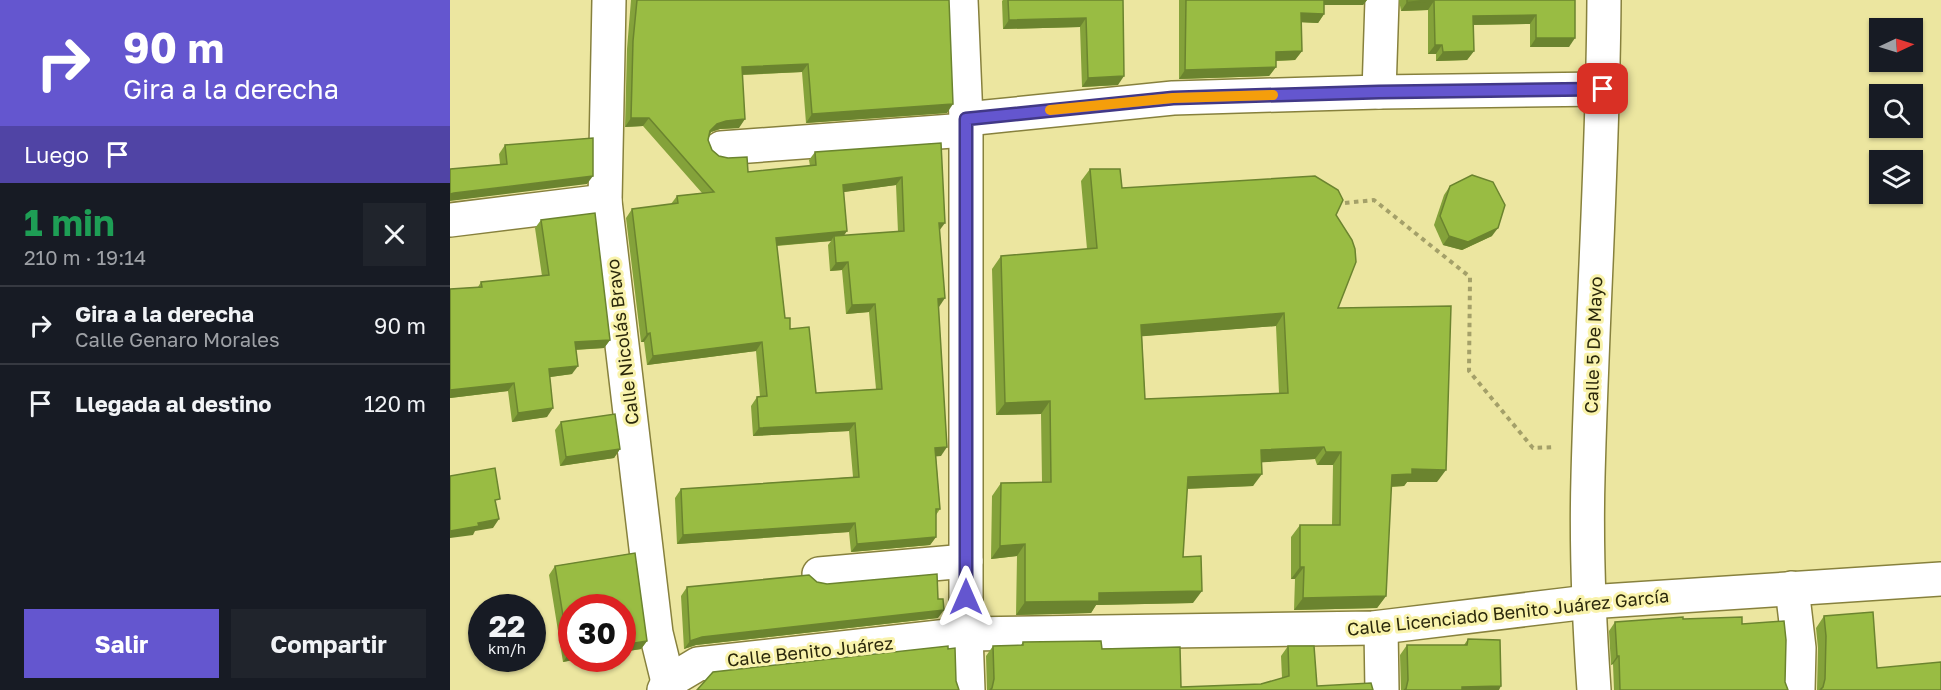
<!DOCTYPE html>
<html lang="es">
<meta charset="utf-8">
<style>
body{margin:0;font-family:"Golos Text",sans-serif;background:#20242c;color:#f1f3f6;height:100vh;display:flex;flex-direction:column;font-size:22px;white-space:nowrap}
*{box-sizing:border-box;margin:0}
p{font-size:20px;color:#9ea1a6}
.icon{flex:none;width:33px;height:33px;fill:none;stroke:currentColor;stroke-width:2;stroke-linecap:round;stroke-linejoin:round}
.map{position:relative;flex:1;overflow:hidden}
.details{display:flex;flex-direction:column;background:#171b24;width:450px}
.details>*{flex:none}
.banner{background:#6456cf;color:#fff;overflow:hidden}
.needle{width:39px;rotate:86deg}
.controls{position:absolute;left:1419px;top:18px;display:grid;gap:12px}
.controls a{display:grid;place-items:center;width:54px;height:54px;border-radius:0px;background:#171b24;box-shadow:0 2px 4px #0004;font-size:30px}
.speed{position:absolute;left:18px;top:594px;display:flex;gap:12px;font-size:30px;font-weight:700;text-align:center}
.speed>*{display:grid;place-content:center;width:78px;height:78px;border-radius:50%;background:#171b24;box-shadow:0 2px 4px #0004;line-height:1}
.speed small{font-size:15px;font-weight:400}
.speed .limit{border:9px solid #d22;background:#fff;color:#111}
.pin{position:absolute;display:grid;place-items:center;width:51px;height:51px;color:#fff;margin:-26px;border-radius:12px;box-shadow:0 3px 9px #0006}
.me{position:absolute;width:66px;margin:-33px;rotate:0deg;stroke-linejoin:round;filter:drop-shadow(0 0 4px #0008)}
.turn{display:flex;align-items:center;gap:21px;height:126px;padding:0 24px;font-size:27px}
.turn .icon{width:78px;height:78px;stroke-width:2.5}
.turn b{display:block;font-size:42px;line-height:51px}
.then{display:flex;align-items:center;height:57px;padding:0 24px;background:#0003;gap:12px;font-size:22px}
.round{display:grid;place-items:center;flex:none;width:63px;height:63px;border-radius:0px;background:#20242c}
.overview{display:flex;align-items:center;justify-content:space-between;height:102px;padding:0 24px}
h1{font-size:36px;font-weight:700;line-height:45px;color:#1e9e55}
.button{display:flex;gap:12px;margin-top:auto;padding:12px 24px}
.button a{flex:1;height:69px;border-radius:0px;background:#6456cf;color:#fff;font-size:24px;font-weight:700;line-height:69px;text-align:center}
.button a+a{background:#20242c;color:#f1f3f6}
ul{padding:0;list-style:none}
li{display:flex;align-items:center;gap:18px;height:78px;padding:0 24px;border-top:2px solid #363941}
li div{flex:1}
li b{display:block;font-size:22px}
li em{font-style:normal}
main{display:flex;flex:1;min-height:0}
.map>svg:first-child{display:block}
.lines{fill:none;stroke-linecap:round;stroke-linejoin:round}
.minor-casing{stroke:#87813d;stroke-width:36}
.path{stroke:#a4a069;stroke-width:4;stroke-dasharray:4.5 4.5;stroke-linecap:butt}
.minor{stroke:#fff;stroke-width:33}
.wall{fill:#84a23a;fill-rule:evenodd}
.shaded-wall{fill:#6b842f}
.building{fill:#99bc43;stroke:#6b842f;stroke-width:1.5;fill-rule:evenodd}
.route-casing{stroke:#413887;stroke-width:15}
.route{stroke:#6456cf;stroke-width:10}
.slow{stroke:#f59e0b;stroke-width:10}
.labels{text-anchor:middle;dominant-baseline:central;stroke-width:6;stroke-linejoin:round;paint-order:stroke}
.street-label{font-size:18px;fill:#2b280b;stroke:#f9f3ac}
</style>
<main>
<section class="details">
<div class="banner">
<div class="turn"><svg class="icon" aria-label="right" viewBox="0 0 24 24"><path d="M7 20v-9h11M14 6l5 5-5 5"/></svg><div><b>90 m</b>Gira a la derecha</div></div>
<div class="then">Luego<svg class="icon" aria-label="arrive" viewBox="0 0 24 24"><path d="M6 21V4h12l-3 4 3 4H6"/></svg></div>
</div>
<div class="overview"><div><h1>1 min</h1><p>210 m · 19:14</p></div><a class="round"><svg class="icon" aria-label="close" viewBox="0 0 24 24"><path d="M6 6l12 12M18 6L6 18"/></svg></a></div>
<ul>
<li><svg class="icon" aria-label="right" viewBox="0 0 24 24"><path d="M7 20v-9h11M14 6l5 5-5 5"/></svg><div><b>Gira a la derecha</b><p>Calle Genaro Morales</p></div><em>90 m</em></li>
<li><svg class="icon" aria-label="arrive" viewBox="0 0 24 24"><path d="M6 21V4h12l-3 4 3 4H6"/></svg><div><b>Llegada al destino</b></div><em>120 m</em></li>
</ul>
<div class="button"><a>Salir</a><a>Compartir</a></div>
</section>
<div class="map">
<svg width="1491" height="690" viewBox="0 0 1491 690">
<rect width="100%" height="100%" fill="#ece6a0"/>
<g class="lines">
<g class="minor-casing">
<g id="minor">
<polyline points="159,0 155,201 206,633 218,682"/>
<polyline points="511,0 516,119 516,634 518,690"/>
<polyline points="929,92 932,0"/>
<polyline points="516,119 723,98 929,92 1153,89"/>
<polyline points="271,148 516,130"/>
<polyline points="0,220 155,201"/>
<polyline points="369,574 516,561"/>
<polyline points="1342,588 1349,648 1348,690"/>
<polyline points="931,628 932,690"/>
<polyline points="214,690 218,682 248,664 516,634 923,628 1138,602 1491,579"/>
<path d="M1144,690C1139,619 1136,548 1138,477C1142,318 1153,159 1154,0"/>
</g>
</g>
<polyline class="path" points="895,203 924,200 1020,277 1019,371 1083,448 1105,447"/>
<use href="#minor" class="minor"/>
</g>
<g class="wall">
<path d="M181,0H499L497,113L356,123L352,72L292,75L289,128L270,129L261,132L258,140L262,150L269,156L298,172L360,166L359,160L365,152L491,143L489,307L491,456H486L490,509L486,515V537L480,545L401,552L399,532L227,544L225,498L231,489L403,477L399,431L303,436L301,406L307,397H310L306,351L197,365L194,342H191L176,218L182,209L221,204L227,196L252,193L193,126L175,127L177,49ZM446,185L448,232L394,236L393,192ZM381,241L378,245L380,271L392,270L396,314L419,312L426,389L366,393L340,329L335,318L327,246Z"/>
<polygon points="553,0 673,0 668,85 632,87 630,27 553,29 552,1"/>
<polygon points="729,0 917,0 913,5 874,5 874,14 868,23 851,22 852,51 845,60 826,61 826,67 819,76 729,79"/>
<polygon points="949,0 1125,0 1119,47 1080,47 1080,24 1023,25 1024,51 1017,60 986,61 986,54 978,54 978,10 951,11"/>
<polygon points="55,145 137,184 50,164 49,154"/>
<path d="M640,169L672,188L886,215L888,308L987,482H957L954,486L941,487L936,596L927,608L844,610L845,579H841V537L850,525H882L883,465H867L865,459L812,462L803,486L737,489L733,557L743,603L646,605L641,613L566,615L567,556L541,559L542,496L551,483L592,482L591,414L546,415L542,269L551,256L637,249L631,181ZM826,326L829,393L695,399L692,336Z"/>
<polygon points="1000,186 1042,236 1012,250 993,245 984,225 994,195"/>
<polygon points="91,220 160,340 154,348 126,350 122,374 100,377 97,417 62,422 58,391 0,398 0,289 28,287 31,282 92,276 85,228"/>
<polygon points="111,422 170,449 164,458 110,466 105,430"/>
<polygon points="185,553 197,641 191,649 172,652 172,608 122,608 122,658 133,658 113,662 99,575 105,566"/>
<polygon points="367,582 488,618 246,645 234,649 231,596 237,587"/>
<polygon points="1374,616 1427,668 1491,690 1367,690 1368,648 1366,628"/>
<polygon points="1233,619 1292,624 1335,682 1338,690 1164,690 1163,664 1161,665 1159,631 1165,622"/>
<polygon points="1018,639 1049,690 951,690 950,655 957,645 1014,645"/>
<polygon points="573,642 652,649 731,687 811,684 832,678 831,656 838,646 867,686 923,690 537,690 536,656 543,646 571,645"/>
</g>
<g class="shaded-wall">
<polygon points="872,0 917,0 913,5 868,5"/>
<polygon points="984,1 978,10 951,11 957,2"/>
<polygon points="851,13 874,14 868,23 845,22"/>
<polygon points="1086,15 1080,24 1017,25 1023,16"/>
<polygon points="636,18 630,27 553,29 559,20"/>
<polygon points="1086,38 1125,38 1119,47 1080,47"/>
<polygon points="985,45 992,45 986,54 978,54"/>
<polygon points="852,51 845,60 819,61 826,52"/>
<polygon points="1024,51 1017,60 986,61 993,52"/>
<polygon points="358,64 352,72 286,75 292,67"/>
<polygon points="826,67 819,76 729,79 735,70"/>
<polygon points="674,76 668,85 632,87 638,78"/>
<polygon points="503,104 497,113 356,123 362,114"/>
<polygon points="181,118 199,118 193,126 175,127"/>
<polygon points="295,119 289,128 270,129 261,132 254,139 267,124 276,121"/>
<polygon points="143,176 137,184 0,201 0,194 4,193"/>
<polygon points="452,177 446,185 387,193 393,185"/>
<polygon points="489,223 495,223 489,231"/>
<polygon points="1048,228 1042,236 1012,250 993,245 999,236"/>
<polygon points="397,231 391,240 384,236 381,241 320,246 326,238"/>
<polygon points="398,262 392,270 380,271 386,263"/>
<polygon points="495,298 489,307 488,299"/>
<polygon points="425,304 419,312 396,314 402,305"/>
<polygon points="834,313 826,326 683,337 691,325"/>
<polygon points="200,333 194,342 191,342 197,334"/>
<polygon points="160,340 154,348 119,350 125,342"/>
<polygon points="312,342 306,351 197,365 203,356"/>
<polygon points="128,366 122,374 93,378 99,369"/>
<polygon points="64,383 58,391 0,398 0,390"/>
<polygon points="600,401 591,414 546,415 555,403"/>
<polygon points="103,408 97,417 62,422 68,413"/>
<polygon points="405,423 399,431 303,436 309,428"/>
<polygon points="497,447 491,456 479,457 485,448"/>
<polygon points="874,447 865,459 802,463 811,450"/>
<polygon points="170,449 164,458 110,466 116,457"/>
<polygon points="876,452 891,452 883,465 867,465"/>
<polygon points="962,469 996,470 987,482 957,482 954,486 933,487 942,475"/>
<polygon points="812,474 803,486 729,489 738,477"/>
<polygon points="49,519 43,528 25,531 23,535 0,538 0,531 28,523"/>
<polygon points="405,523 399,532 227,544 233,535"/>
<polygon points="486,537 480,545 401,552 407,544"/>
<polygon points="575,544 567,556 541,559 550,546"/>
<polygon points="850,567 854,567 845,579 841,579"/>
<polygon points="752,591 743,603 646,605 641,613 566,615 575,602 649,593"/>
<polygon points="936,596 927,608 844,610 853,598"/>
<polygon points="494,610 488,618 246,645 234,649 240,641 252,637"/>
<polygon points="197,641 191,649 172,652 172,645"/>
<polygon points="119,653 122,653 122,658 133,658 113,662"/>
<polygon points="1167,656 1169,656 1163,664 1161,665"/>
<polygon points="1051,686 1049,690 1009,690 1012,687"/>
</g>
<g class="building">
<path d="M187,0H499L503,104L362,114L358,64L292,67L295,119L276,121L267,124L260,131L258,140L262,150L269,156L278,158L297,157L298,172L366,165L365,152L491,143L495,223H489L495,298L488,299L497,447L485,448L490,509H486V537L407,544L405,523L233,535L231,489L409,477L405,423L309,428L307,397L317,396L312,342L203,356L200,333L197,334L182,209L228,203L227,196L264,192L199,118H181L183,41ZM452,177L454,231L384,236L386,263L398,262L402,305L425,304L432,389L366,393L359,327L340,329V318H335L326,238L397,231L393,185Z"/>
<polygon points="558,0 673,0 674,76 638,78 636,18 559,20"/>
<polygon points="736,0 874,0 874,14 851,13 852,51 826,52 826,67 735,70"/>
<polygon points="957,0 1125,0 1125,38 1086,38 1086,15 1023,16 1024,51 993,52 992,45 985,45 984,1 957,2"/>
<polygon points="143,138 143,176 4,193 0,194 0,169 57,164 55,145"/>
<path d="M640,169H670L672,188L865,176L888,190L893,200L886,215L902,240L905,249L906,262L888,308L1001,306L996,470L962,469V474L942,475L936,596L853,598L854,567H850V525H890L891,452H876L874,447L811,450L812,474L738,477L733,557L751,556L752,591L649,593V601L575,602V544L550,546L551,483L601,482L600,401L555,403L551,256L647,248ZM834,313L838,393L695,399L691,325Z"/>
<polygon points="1022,175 1043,182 1055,205 1048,228 1018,242 999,236 990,216 1000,186"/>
<polygon points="145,213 160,340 125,342 128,366 99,369 103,408 68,413 64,383 0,390 0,289 32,287 31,282 99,275 91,220"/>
<polygon points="165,414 170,449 116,457 111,422"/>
<polygon points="45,468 50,499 45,500 49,519 28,523 29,526 0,531 0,476"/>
<polygon points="185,553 197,641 172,645 172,608 122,608 122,653 119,653 105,566"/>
<polygon points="487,574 488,599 493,599 494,610 252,637 240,641 237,587 359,575 367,582 377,584"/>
<polygon points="1423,612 1427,668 1491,662 1491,690 1370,690 1373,687 1375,679 1376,636 1374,616"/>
<polygon points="1233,617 1233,619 1292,617 1292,624 1334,621 1336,640 1335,682 1338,690 1170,690 1169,656 1167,656 1165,622"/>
<polygon points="1018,639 1050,640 1051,686 1012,687 1012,690 954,690 956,689 958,680 957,645 1017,645"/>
<polygon points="651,641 652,649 730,647 731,687 811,684 839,676 838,646 864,646 867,686 921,683 923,690 540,690 542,688 544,679 543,646 573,645 573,642"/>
<polygon points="498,646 498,649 505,648 506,681 509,690 247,690 263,672"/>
</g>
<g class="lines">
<g class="route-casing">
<polyline id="route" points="516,597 516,119 723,98 929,92 1153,89"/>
</g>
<use href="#route" class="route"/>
<polyline class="slow" points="600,110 723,98 823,95"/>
</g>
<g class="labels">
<g class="street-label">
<text transform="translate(172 342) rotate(-97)">Calle Nicolás Bravo</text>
<text transform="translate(1143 345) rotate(-88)">Calle 5 De Mayo</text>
<text transform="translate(1058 612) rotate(-6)">Calle Licenciado Benito Juárez García</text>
<text transform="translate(360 651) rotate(-6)">Calle Benito Juárez</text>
</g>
</g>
</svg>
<div class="controls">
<a><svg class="needle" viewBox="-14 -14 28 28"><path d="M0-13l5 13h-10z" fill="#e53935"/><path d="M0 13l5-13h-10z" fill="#9ea1a6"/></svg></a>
<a><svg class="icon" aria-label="search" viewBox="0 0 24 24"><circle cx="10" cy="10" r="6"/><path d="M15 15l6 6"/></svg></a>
<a><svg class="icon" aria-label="layers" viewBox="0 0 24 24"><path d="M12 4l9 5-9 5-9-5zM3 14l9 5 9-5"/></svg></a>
</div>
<div class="speed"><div>22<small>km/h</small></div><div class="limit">30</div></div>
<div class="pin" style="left:1153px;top:89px;background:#d93025"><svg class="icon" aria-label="arrive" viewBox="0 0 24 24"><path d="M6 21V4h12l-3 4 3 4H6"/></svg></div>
<svg class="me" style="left:516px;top:597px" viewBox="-20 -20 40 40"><path d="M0-17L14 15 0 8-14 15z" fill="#6456cf" stroke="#fff" stroke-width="4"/></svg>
</div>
</main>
